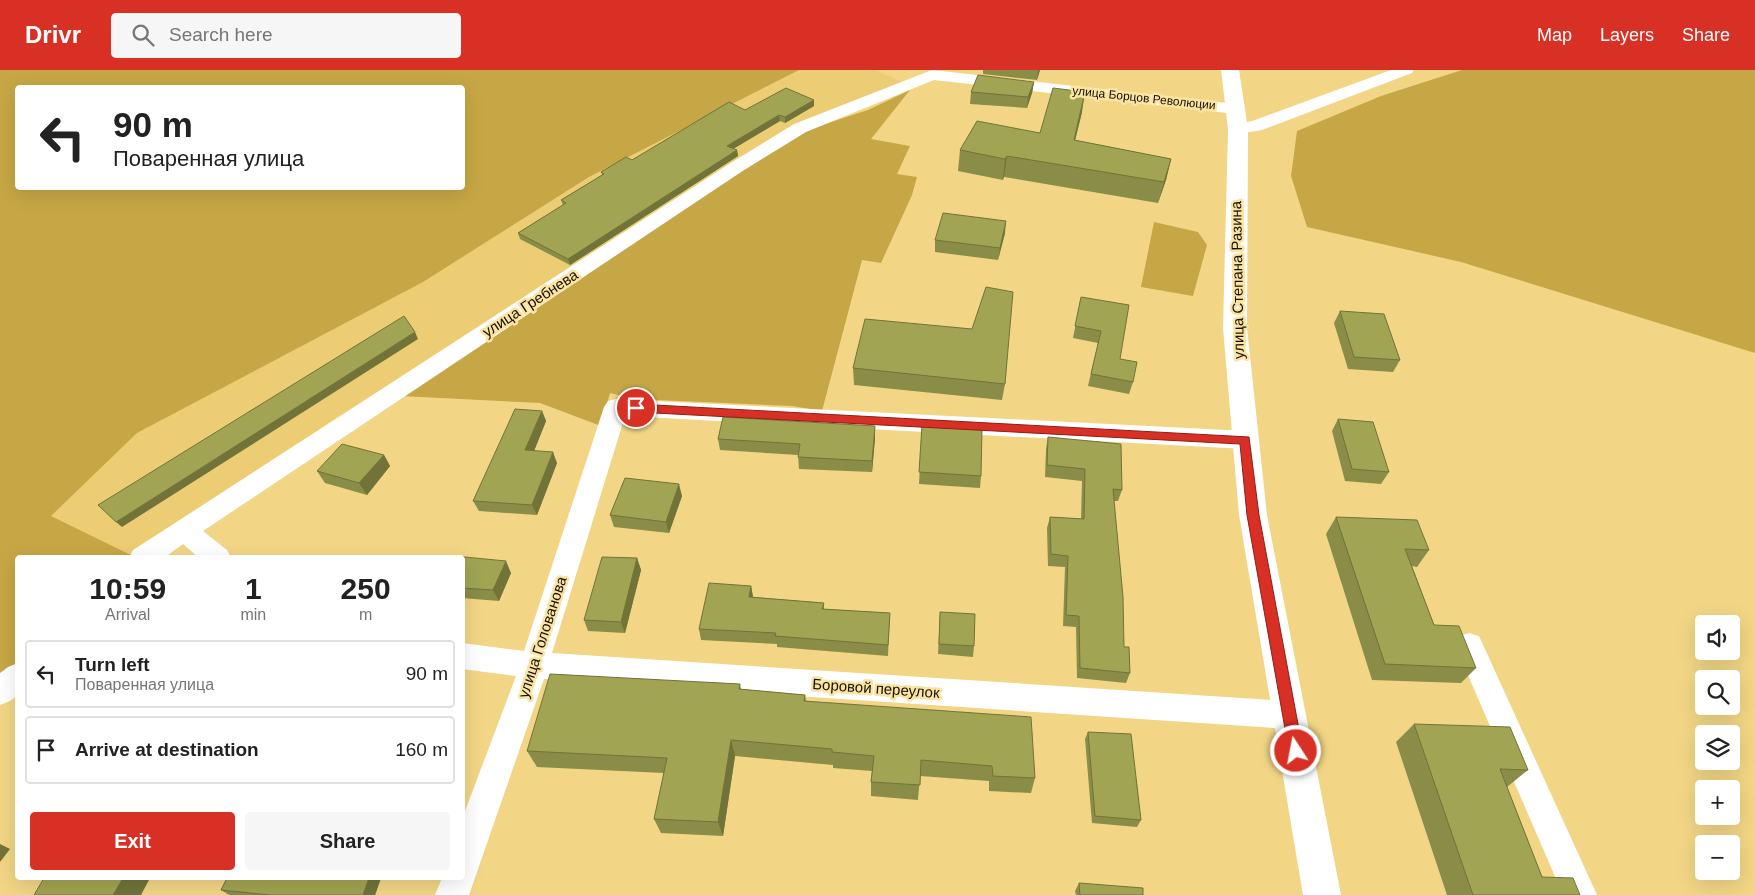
<!DOCTYPE html>
<meta charset="utf-8">
<style>
body{margin:0;font-family:Helvetica,sans-serif;background:#f6f6f6;color:#222;height:100vh;display:flex;flex-direction:column;font-size:19px;white-space:nowrap}
*{box-sizing:border-box;margin:0}
p{font-size:16px;color:#767676}
.icon{flex:none;width:28px;height:28px;fill:none;stroke:currentColor;stroke-width:2;stroke-linecap:round;stroke-linejoin:round}
.map{position:relative;flex:1;overflow:hidden}
.details{position:absolute;left:15px;top:485px;width:450px;height:325px;display:flex;flex-direction:column;background:#fff;border-radius:5px;box-shadow:0 5px 20px #0002}
.details>*{flex:none}
.guide{position:absolute;left:15px;top:15px;width:450px;height:105px;border-radius:5px;box-shadow:0 5px 20px #0002;background:#fff;color:#222;overflow:hidden}
.tools{position:absolute;left:1695px;top:545px;display:grid;gap:10px}
.tools a{display:grid;place-items:center;width:45px;height:45px;border-radius:5px;background:#fff;box-shadow:0 5px 20px #0002;font-size:25px}
.pin{position:absolute;display:grid;place-items:center;width:42px;height:42px;color:#fff;margin:-21px;border:2px solid #fff;border-radius:50%;box-shadow:0 1px 5px #0007}
.me{position:absolute;width:55px;margin:-28px;rotate:349deg;stroke-linejoin:round;filter:drop-shadow(0 0 4px #0008)}
.turn{display:flex;align-items:center;gap:18px;height:105px;padding:0 15px;font-size:22px}
.turn .icon{width:65px;height:65px;stroke-width:2.5}
.turn b{display:block;font-size:35px;line-height:42px}
.eta{display:flex;justify-content:space-evenly;align-items:center;height:85px;text-align:center}
.eta b{font-size:30px;font-weight:800;line-height:35px}
.action{display:flex;gap:10px;margin-top:auto;padding:10px 15px}
.action a{flex:1;height:58px;border-radius:5px;background:#d93025;color:#fff;font-size:20px;font-weight:800;line-height:58px;text-align:center}
.action a+a{background:#f6f6f6;color:#222}
ul{padding:0;list-style:none}
li{display:flex;align-items:center;gap:15px;height:68px;margin:0 10px 8px;padding:0 5px;border:2px solid #e0e0e0;border-radius:5px}
li div{flex:1}
li b{display:block;font-size:19px}
li em{font-style:normal}
header{display:flex;align-items:center;gap:30px;box-sizing:border-box;height:70px;padding:0 25px;background:#d93025;color:#fff}
header strong{font-size:24px}
nav{display:flex;gap:28px;margin-inline-start:auto;font-size:18px}
.search{width:350px;height:45px;background:#f6f6f6;display:flex;align-items:center;gap:12px;box-sizing:border-box;padding:0 18px;border-radius:5px;color:#767676;font-size:19px}
.map>svg:first-child{display:block}
.built{fill:#eccd73}
.green{fill:#c7a745;fill-rule:evenodd}
.lines{fill:none;stroke-linecap:round;stroke-linejoin:round}
.street{fill:#fff;fill-rule:evenodd}
.secondary{fill:#fff;fill-rule:evenodd}
.wall{fill:#8a8d47}
.shaded-wall{fill:#717339}
.building{fill:#a1a452;stroke:#717339}
.route{fill:#d93025;stroke:#8d1f18}
.labels{text-anchor:middle;dominant-baseline:central;stroke-width:5;stroke-linejoin:round;paint-order:stroke}
.far-street-label{font-size:12px;fill:#181000;stroke:#fae4a4}
.street-label{font-size:15px;fill:#181000;stroke:#fae4a4}
</style>
<header>
<strong>Drivr</strong>
<div class="search"><svg class="icon" aria-label="search" viewBox="0 0 24 24"><circle cx="10" cy="10" r="6"/><path d="M15 15l6 6"/></svg>Search here</div>
<nav><a>Map</a><a>Layers</a><a>Share</a></nav>
</header>
<div class="map">
<svg width="1755" height="825" viewBox="0 0 1755 825">
<rect width="100%" height="100%" fill="#f2d685"/>
<polygon class="built" points="799,0 875,0 905,13 799,55 131,485 51,446 137,363 423,212 589,107"/>
<g class="green">
<path d="M0,0H799L589,107L423,212L137,363L51,446L131,485L129,488H18L17,593L0,610ZM18,18H462V118H18Z"/>
<polygon points="1462,0 1755,0 1755,283 1461,192 1307,157 1291,106 1297,61 1381,26"/>
<polygon points="910,20 871,69 910,76 897,104 917,107 912,125 881,193 862,190 822,341 792,336 634,329 610,323 601,356 540,333 401,326 803,61 868,40"/>
<polygon points="1154,152 1198,162 1207,175 1193,226 1141,217"/>
</g>
<g class="lines">
<g class="street">
<polygon points="932,0 1236,34 1242,35 1244,39 1242,43 1236,44 934,10 806,62 741,102 203,461 227,480 231,488 199,488 183,474 164,488 129,488 133,480 175,453 729,94 794,54"/>
<polygon points="1391,0 1414,0 1412,3 1262,60 1238,64 1232,63 1229,59 1232,55 1252,51"/>
<polygon points="616,329 1246,361 1255,364 1258,370 1255,376 1246,379 625,346 552,583 1289,631 1300,635 1304,645 1300,655 1289,659 544,609 469,825 435,825 442,808 462,808 462,749 516,606 462,599 462,573 524,581 604,337 608,331"/>
<polygon points="1469,563 1479,566 1597,825 1563,825 1455,575 1459,566"/>
<polygon points="18,593 18,625 10,631 0,635 0,603 8,597"/>
</g>
<polygon class="secondary" points="1221,0 1239,0 1248,59 1247,258 1267,445 1341,825 1303,825 1239,445 1223,258 1228,59"/>
</g>
<g class="wall">
<polygon points="983,0 1040,0 1037,10 983,4"/>
<polygon points="1034,12 1032,23 1027,38 970,34 971,22"/>
<polygon points="814,36 785,53 780,51 733,79 737,80 738,86 570,195 520,169 518,163 563,135 561,130 602,105 601,102 632,90 745,40"/>
<polygon points="1082,42 1075,70 1171,89 1166,110 1158,133 1004,107 1003,110 958,101 960,80 1040,63"/>
<polygon points="1005,163 998,190 935,182 935,170"/>
<polygon points="1081,227 1120,289 1133,312 1129,324 1088,316 1098,273 1073,268"/>
<polygon points="1340,241 1400,290 1393,302 1348,299 1334,253"/>
<polygon points="972,259 1005,314 1002,330 854,315 853,298"/>
<polygon points="542,341 546,351 534,381 557,393 537,445 479,441 473,431"/>
<polygon points="1338,349 1389,402 1381,414 1345,411 1332,361"/>
<polygon points="922,355 981,406 980,418 919,414"/>
<polygon points="1048,367 1122,420 1118,431 1114,431 1124,577 1130,603 1126,613 1077,608 1076,557 1063,556 1065,497 1048,496 1047,458 1050,447 1081,449 1082,411 1045,407 1046,379"/>
<polygon points="875,368 872,402 799,399 798,385 720,380 718,369"/>
<polygon points="384,385 390,396 367,425 325,413 317,401"/>
<polygon points="682,426 669,463 614,457 610,445"/>
<polygon points="1336,447 1429,480 1417,497 1412,496 1434,555 1476,598 1461,613 1372,610 1326,464"/>
<polygon points="462,488 511,503 499,531 462,528"/>
<polygon points="637,488 641,500 625,563 588,561 584,550"/>
<polygon points="751,516 753,527 824,533 824,539 890,543 888,586 777,577 777,574 701,570 699,559"/>
<polygon points="940,542 974,576 973,587 938,584"/>
<polygon points="740,614 741,619 805,625 806,631 1035,708 1031,723 989,721 989,711 920,706 918,730 871,726 871,712 872,701 833,698 833,695 735,686 723,766 661,763 654,749 664,703 537,697 527,681"/>
<polygon points="1414,654 1528,700 1507,717 1542,807 1580,825 1447,825 1396,672"/>
<polygon points="1088,662 1141,750 1137,757 1092,753 1085,669"/>
<polygon points="227,808 381,808 375,825 229,825 221,820"/>
<polygon points="1079,813 1143,825 1076,825 1075,821"/>
</g>
<g class="shaded-wall">
<polygon points="1038,0 1040,0 1037,10"/>
<polygon points="1034,12 1032,23 1027,38 1028,27"/>
<polygon points="1085,22 1082,42 1070,91 1074,70"/>
<polygon points="814,30 814,36 785,53 785,47"/>
<polygon points="779,45 780,51 728,82 727,76"/>
<polygon points="737,80 738,86 570,195 568,189"/>
<polygon points="1007,86 1004,107 1003,110 1005,89"/>
<polygon points="1171,89 1166,110 1158,133 1164,112"/>
<polygon points="1006,151 1005,163 998,190 1000,178"/>
<polygon points="415,262 418,269 122,457 116,452"/>
<polygon points="542,341 546,351 530,391 525,380"/>
<polygon points="875,356 875,368 872,402 872,391"/>
<polygon points="553,382 557,393 537,445 532,435"/>
<polygon points="384,385 390,396 367,425 359,413"/>
<polygon points="679,414 682,426 669,463 666,452"/>
<polygon points="637,488 641,500 625,563 621,552"/>
<polygon points="506,491 511,503 499,531 493,520"/>
<polygon points="751,516 753,527 749,527"/>
<polygon points="731,670 735,686 723,766 718,752"/>
<polygon points="0,774 10,779 0,792"/>
<polygon points="123,808 150,808 141,825 113,825"/>
<polygon points="369,808 381,808 375,825 363,825"/>
</g>
<g class="building">
<polygon points="978,5 1034,12 1028,27 971,22"/>
<polygon points="786,18 814,30 785,47 779,45 727,76 737,80 568,189 518,163 566,133 561,130 604,104 601,102 626,87 632,90 729,32 745,40"/>
<polygon points="1053,18 1085,22 1074,70 1171,89 1164,112 1007,86 1005,89 960,80 977,51 1040,63"/>
<polygon points="943,143 1006,151 1000,178 935,170"/>
<polygon points="986,217 1013,222 1005,314 853,298 865,249 972,259"/>
<polygon points="1081,227 1129,235 1120,289 1137,292 1133,312 1091,304 1101,261 1075,256"/>
<polygon points="1340,241 1384,244 1400,290 1354,287"/>
<polygon points="404,246 415,262 116,452 98,435"/>
<polygon points="515,339 542,341 525,380 553,382 532,435 473,431"/>
<polygon points="723,347 875,356 872,391 798,387 800,374 718,369"/>
<polygon points="1338,349 1373,352 1389,402 1352,399"/>
<polygon points="922,355 982,359 981,406 919,402"/>
<polygon points="1048,367 1121,374 1122,420 1113,419 1123,527 1124,577 1129,577 1130,603 1080,598 1079,546 1066,545 1068,486 1051,484 1050,447 1084,449 1085,399 1047,395"/>
<polygon points="342,374 384,385 359,413 317,401"/>
<polygon points="625,408 679,414 666,452 610,445"/>
<polygon points="1336,447 1417,450 1429,480 1405,479 1434,555 1459,556 1476,598 1385,594"/>
<polygon points="454,486 506,491 493,520 462,518 462,488 454,488"/>
<polygon points="602,487 637,488 621,552 584,550"/>
<polygon points="709,513 751,516 749,527 824,533 822,539 890,543 888,575 775,566 776,563 699,559"/>
<polygon points="940,542 975,544 974,576 939,574"/>
<polygon points="550,604 740,614 739,619 805,625 804,631 1031,647 1035,708 993,706 992,696 921,690 920,715 871,712 874,686 832,682 832,679 731,670 718,752 654,749 667,688 527,681"/>
<polygon points="1414,654 1510,657 1528,700 1500,699 1542,807 1573,808 1580,825 1473,825"/>
<polygon points="1088,662 1131,664 1141,750 1095,746"/>
<polygon points="44,808 123,808 113,825 34,825"/>
<polygon points="227,808 369,808 363,825 270,825 221,820"/>
<polygon points="1079,813 1143,818 1143,825 1080,825"/>
</g>
<polygon class="route" points="636,334 1249,367 1259,445 1303,681 1301,686 1296,688 1291,686 1289,681 1247,445 1240,374 636,342 631,338"/>
<g class="labels">
<g class="far-street-label">
<text transform="translate(1144 28) rotate(6)">улица Борцов Революции</text>
</g>
<g class="street-label">
<text transform="translate(1237 210) rotate(-91)">улица Степана Разина</text>
<text transform="translate(530 233) rotate(-33)">улица Гребнева</text>
<text transform="translate(542 567) rotate(-72)">улица Голованова</text>
<text transform="translate(876 618) rotate(4)">Боровой переулок</text>
</g>
</g>
</svg>
<div class="tools">
<a><svg class="icon" aria-label="sound" viewBox="0 0 24 24"><path d="M4 9h4l5-4v14l-5-4H4zM17 9q2 3 0 6"/></svg></a>
<a><svg class="icon" aria-label="search" viewBox="0 0 24 24"><circle cx="10" cy="10" r="6"/><path d="M15 15l6 6"/></svg></a>
<a><svg class="icon" aria-label="layers" viewBox="0 0 24 24"><path d="M12 4l9 5-9 5-9-5zM3 14l9 5 9-5"/></svg></a>
<a>+</a>
<a>−</a>
</div>
<div class="pin" style="left:636px;top:338px;background:#d93025"><svg class="icon" aria-label="arrive" viewBox="0 0 24 24"><path d="M6 21V4h12l-3 4 3 4H6"/></svg></div>
<svg class="me" style="left:1296px;top:681px" viewBox="-20 -20 40 40"><circle r="17" fill="#d93025" stroke="#fff" stroke-width="3"/><path d="M0-11L8 9 0 5-8 9z" fill="#fff"/></svg>
<div class="guide">
<div class="turn"><svg class="icon" aria-label="left" viewBox="0 0 24 24"><path d="M17 20v-9H6M10 6l-5 5 5 5"/></svg><div><b>90 m</b>Поваренная улица</div></div>
</div>
<section class="details">
<div class="eta">
<div><b>10:59</b><p>Arrival</p></div>
<div><b>1</b><p>min</p></div>
<div><b>250</b><p>m</p></div>
</div>
<ul>
<li><svg class="icon" aria-label="left" viewBox="0 0 24 24"><path d="M17 20v-9H6M10 6l-5 5 5 5"/></svg><div><b>Turn left</b><p>Поваренная улица</p></div><em>90 m</em></li>
<li><svg class="icon" aria-label="arrive" viewBox="0 0 24 24"><path d="M6 21V4h12l-3 4 3 4H6"/></svg><div><b>Arrive at destination</b></div><em>160 m</em></li>
</ul>
<div class="action"><a>Exit</a><a>Share</a></div>
</section>
</div>
